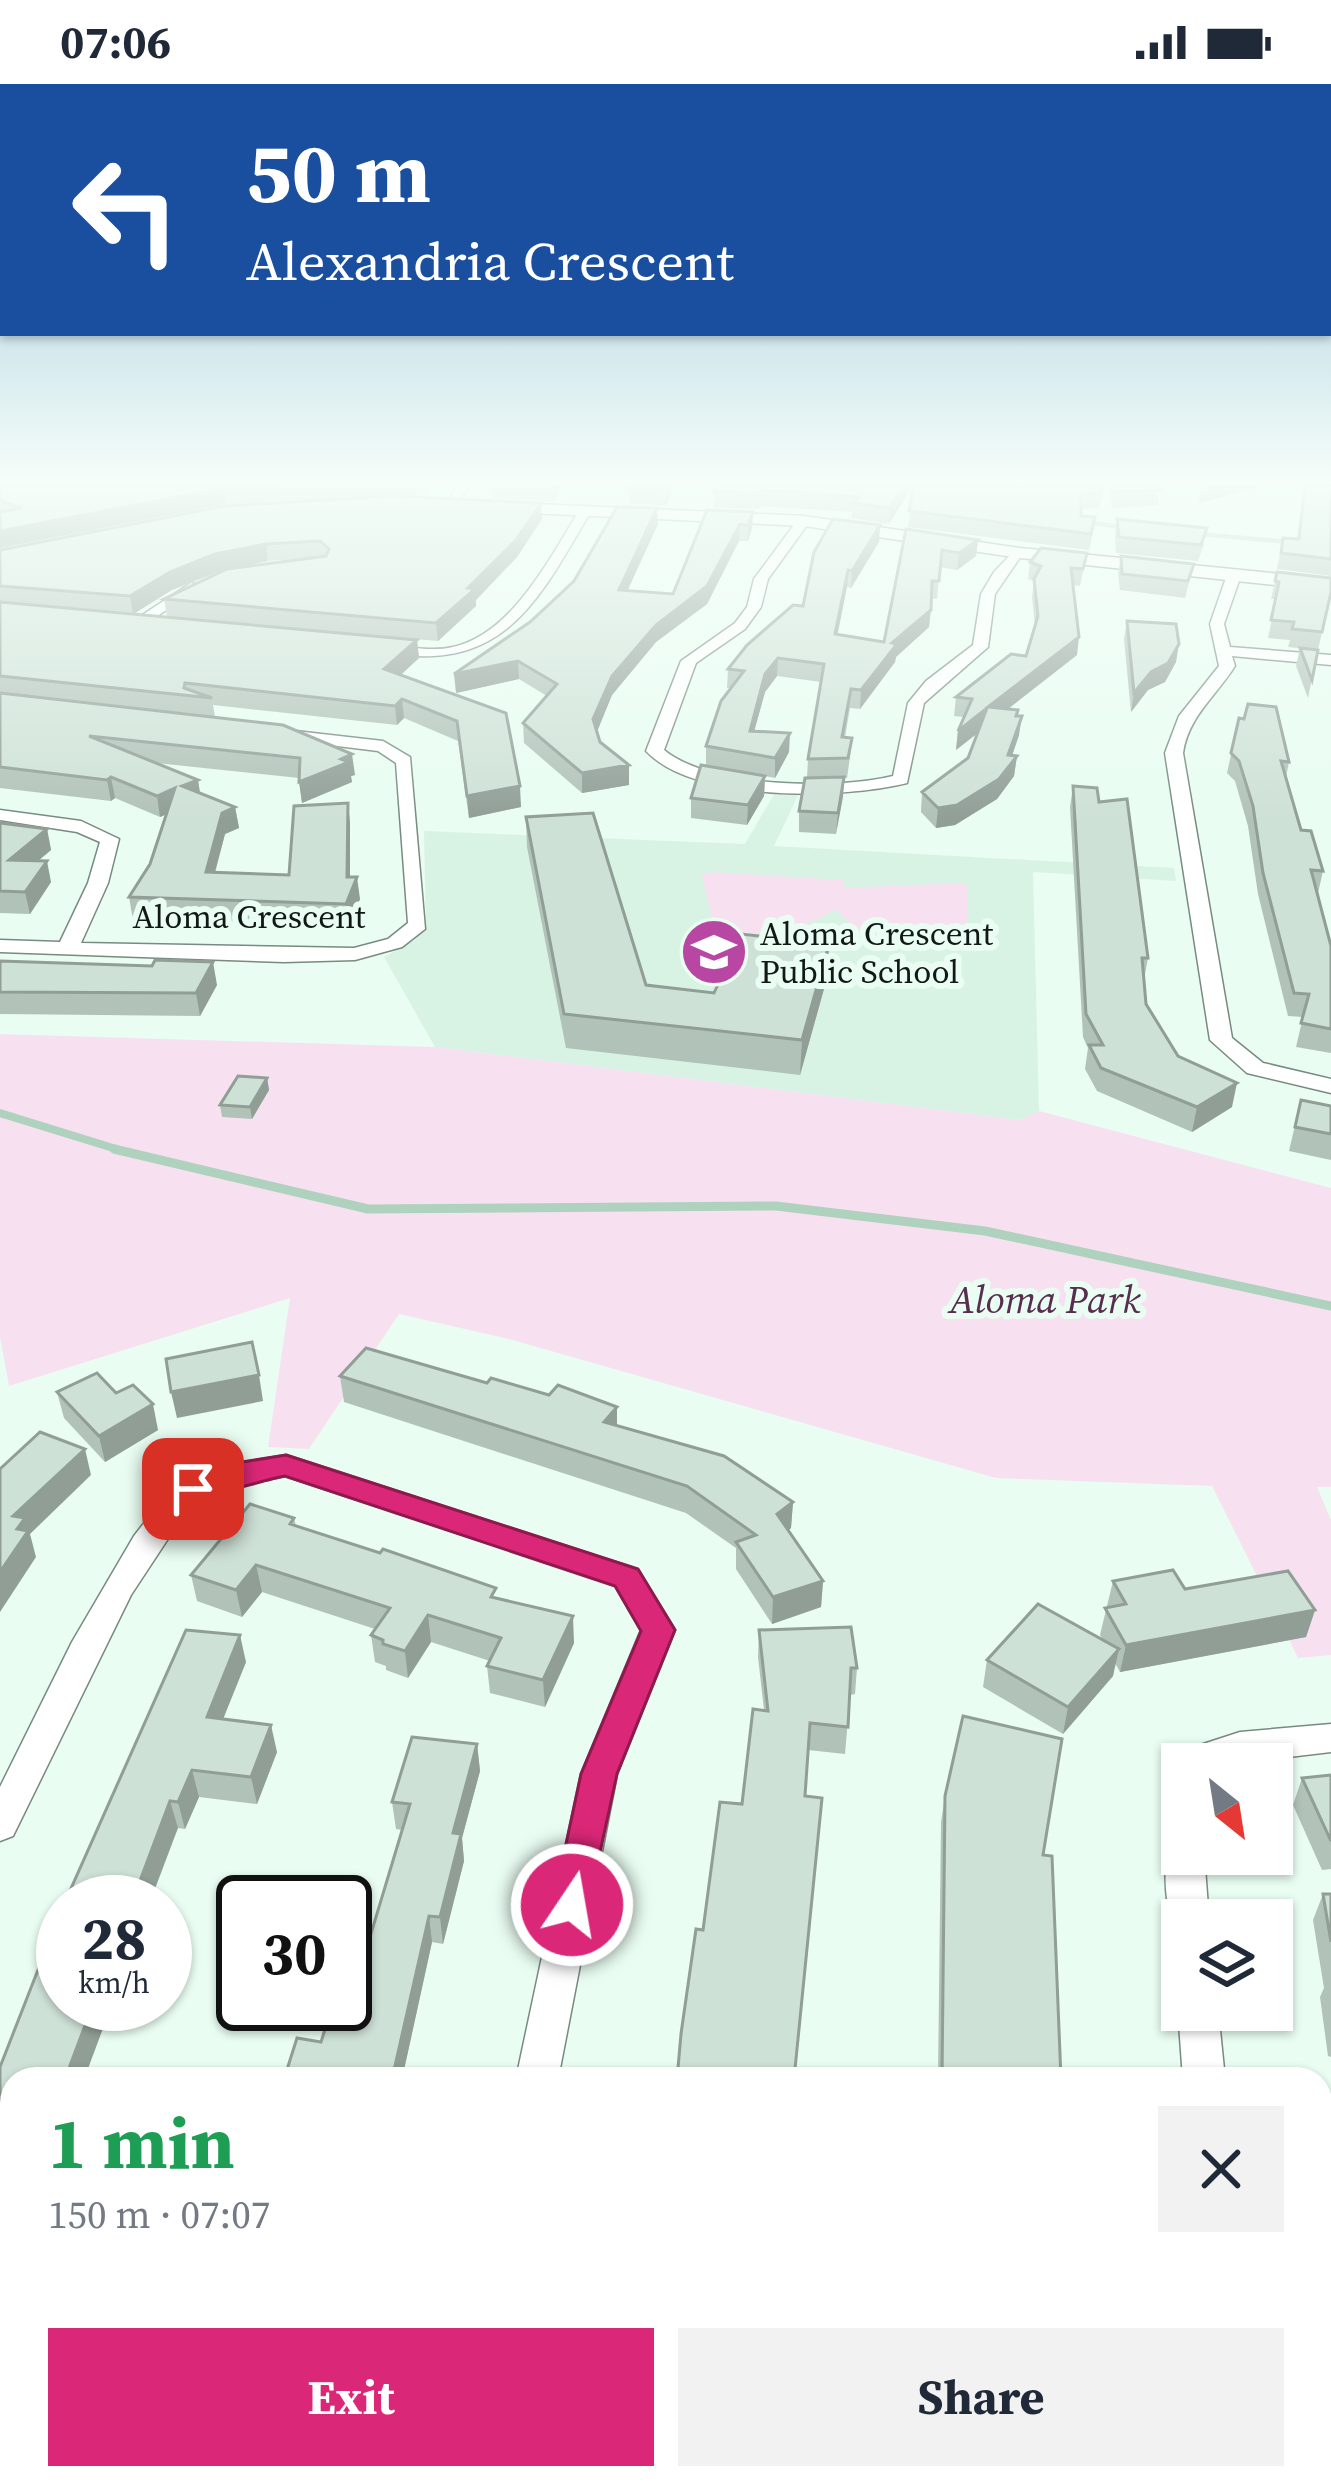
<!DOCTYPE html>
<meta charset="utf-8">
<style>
body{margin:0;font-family:"Source Serif 4",serif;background:#f2f2f3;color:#1f2937;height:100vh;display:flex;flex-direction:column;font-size:45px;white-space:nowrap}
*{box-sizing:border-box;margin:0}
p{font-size:39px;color:#747a83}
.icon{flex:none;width:66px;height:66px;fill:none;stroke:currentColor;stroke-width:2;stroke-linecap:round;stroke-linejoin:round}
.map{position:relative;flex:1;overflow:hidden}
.details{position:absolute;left:0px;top:1983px;width:1332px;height:423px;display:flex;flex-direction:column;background:#fff;border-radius:36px 36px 0 0;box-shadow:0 3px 9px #0004}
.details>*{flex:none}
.guide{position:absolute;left:0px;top:0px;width:1332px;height:252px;box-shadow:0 3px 9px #0004;background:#1a4fa0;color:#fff;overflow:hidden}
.needle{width:78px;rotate:150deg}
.controls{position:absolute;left:1161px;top:1659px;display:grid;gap:24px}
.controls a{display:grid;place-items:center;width:132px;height:132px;border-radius:0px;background:#fff;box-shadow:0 3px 9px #0004;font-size:60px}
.speed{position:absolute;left:36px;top:1791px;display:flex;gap:24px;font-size:60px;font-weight:700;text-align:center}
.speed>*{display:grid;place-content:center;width:156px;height:156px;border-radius:50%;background:#fff;box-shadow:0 3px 9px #0004;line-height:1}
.speed small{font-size:30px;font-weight:400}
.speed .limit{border:6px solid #111;border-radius:18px;background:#fff;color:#111}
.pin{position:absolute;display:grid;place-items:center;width:102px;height:102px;color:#fff;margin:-51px;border-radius:24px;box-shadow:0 6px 18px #0006}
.me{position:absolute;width:132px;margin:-66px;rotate:12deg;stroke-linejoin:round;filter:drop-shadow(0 0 9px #0008)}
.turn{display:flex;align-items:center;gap:42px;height:252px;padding:0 48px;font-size:54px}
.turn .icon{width:156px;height:156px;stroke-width:2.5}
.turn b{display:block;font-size:84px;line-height:102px}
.round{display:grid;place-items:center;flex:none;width:126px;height:126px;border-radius:0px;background:#f2f2f3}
.head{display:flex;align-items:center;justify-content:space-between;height:204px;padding:0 48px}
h1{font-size:72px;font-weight:700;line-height:90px;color:#1e9e55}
.primary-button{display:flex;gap:24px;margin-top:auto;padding:24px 48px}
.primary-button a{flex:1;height:138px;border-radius:0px;background:#db2777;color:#fff;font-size:48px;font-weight:700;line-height:138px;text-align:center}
.primary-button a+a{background:#f2f2f3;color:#1f2937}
.status{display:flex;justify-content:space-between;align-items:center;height:84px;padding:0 60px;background:#fff;direction:ltr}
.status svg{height:33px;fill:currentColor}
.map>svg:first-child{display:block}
.built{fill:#d8f3e3}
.green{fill:#f7e1f1}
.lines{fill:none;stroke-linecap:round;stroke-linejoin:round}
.stream-far2{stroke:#afd2be;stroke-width:4.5}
.stream-far1{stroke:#afd2be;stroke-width:8}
.stream{stroke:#afd2be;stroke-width:9}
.street-casing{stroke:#798a80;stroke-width:3}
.secondary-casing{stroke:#798a80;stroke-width:3}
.street{fill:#fff;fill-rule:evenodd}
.secondary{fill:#fff;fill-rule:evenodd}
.wall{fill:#b1c2b8;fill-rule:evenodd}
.shaded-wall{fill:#909e96}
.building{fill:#cee1d6;stroke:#909e96;stroke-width:3}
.route{fill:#db2777;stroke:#8e194d;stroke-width:3}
.labels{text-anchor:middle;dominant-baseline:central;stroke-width:12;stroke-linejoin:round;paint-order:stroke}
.far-street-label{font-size:33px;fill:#121815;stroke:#e9fdf2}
.far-poi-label{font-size:33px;fill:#121815;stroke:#e9fdf2;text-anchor:start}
.park-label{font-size:39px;font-style:italic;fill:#572e4e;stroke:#e9fdf2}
</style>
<div class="status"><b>07:06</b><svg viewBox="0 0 49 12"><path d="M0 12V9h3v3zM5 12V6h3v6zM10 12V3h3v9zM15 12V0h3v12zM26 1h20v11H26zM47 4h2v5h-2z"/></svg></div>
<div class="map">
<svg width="1331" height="2404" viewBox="0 0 1331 2404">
<rect width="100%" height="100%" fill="#e9fdf2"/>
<polygon class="built" points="777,705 800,707 774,762 1174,784 1176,797 1033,788 1039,1027 1021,1036 435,963 384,873 415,856 426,839 424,747 745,760"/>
<g class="green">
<path d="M713,788L843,796L844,804L961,799L968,803V865C923,865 866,864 836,825C798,849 760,852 715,850L702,790Z"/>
<polygon points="0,950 435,963 1021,1036 1039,1027 1331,1104 1331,1403 1317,1403 1331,1436 1331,1571 1298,1574 1212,1402 996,1394 509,1255 399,1230 309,1365 268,1363 290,1214 9,1302 0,1253"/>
</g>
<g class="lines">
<g class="stream-far2">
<polyline points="1086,438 1128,444"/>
<polyline points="1199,450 1290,458"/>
</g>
<polyline class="stream-far1" points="0,1029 126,1068"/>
<polyline class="stream" points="114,1065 368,1125 776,1122 985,1147 1331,1222"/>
<g class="street-casing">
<g id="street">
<polygon points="457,401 470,401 453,424 445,424"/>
<path d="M581,424L591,427C537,520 502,591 381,568V562L386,560C407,563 432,568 453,563C513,550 551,471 581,424Z"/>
<path d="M799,434L810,437L768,495L761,523L745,545L696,579L664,666C710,704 837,706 893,692L908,619L926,597L973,561L981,510L994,488L1015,466H1025L995,510L988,563L924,619L907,699C843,715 695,719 646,667L681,577L735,539L747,523L754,495Z"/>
<path d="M1234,487L1241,491L1224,540L1230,563L1331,571V581L1232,572L1235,582C1216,612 1188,633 1183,669L1232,954L1263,979L1331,995V1009L1247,989L1210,956L1165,669L1179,632L1219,582L1210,540L1227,491Z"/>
<polygon points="191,499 203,502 139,544 127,541"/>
<polygon points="278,645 383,657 410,673 425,845 402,863 355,876 284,878 0,868 0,856 60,858 88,799 100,758 77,748 0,736 0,726 81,737 119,755 108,799 81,859 354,864 388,855 408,839 396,679 378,667 272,654 270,650"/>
<polygon points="286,1371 637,1485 675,1546 617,1690 558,1995 516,1995 581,1690 641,1546 615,1501 285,1392 217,1407 183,1432 131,1511 13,1752 0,1757 0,1703 72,1558 134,1452 161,1417 184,1396 228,1381"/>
<polygon points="1331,1640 1331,1668 1229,1680 1185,1680 1194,1663 1240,1648"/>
<path d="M1182,1755V1770H1204L1209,1836H1182V1850C1164,1835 1161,1780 1172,1759Z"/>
<polygon points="1182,1917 1182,1926 1218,1926 1225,1995 1183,1995 1178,1926"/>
<polygon points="438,2394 488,2394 486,2404 436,2404"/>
<polygon points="1212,2394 1262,2394 1263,2404 1213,2404"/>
</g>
</g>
<g class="secondary-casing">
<polygon id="secondary" points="493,418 804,432 1020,464 1331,495 1331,507 1020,474 804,442 487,427 487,419"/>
</g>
<use href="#street" class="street"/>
<use href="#secondary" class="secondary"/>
</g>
<g class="wall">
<path d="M0,401H433L427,411L393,412L542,435L517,473L476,516V522L438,557L167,533L164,515L225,486L172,506L134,530L417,556L419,574L401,591L506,629L521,723L469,734L458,657L404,634L397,641L213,621L215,633L355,691L351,692L352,698L302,719L299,694L156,679L198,696L200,709L235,723L239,744L225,750L215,789L289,791L348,719L350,740V793L360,815L349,842L133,836L129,813L150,780L167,730L160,733L115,714L111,717L0,704V466L387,413L226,420L0,464ZM311,474L233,484L268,477Z"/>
<polygon points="491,401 562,401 562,404 554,417 492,414"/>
<polygon points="672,401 672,408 666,421 629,420 628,404"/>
<polygon points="913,401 889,440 851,434 852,428 760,422 759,425 714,424 714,408"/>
<polygon points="914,401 1105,401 1099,424 1081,425 1081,432 1093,449 1089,466 908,443"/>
<polygon points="1110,401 1159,401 1158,421 1112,424"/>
<polygon points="1272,401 1331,401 1331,492 1277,485 1283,454 1297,455 1304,404"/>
<polygon points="753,428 752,444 748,457 739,457 707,520 656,558 612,611 597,647 600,658 629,701 582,709 524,659 523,639 547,612 519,595 456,609 530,538 658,440 627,506 673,510"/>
<polygon points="1117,435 1204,460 1198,477 1116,469 1115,451"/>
<polygon points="880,441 879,458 851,504 847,503 837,550 884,558 906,445 978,456 976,472 957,486 940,483 937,515 931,514 929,543 896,573 895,578 860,625 850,624 845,653 852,654 850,673 847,694 844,694 836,750 799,748 799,727 807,694 808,675 821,598 777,592 765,608 754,647 789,668 775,694 765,692 764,712 747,741 691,734 691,714 706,681 706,662 731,604 727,604 728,585 803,522"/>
<polygon points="1087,469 1080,502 1073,501 1077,571 1008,625 1018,626 1019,651 1012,672 1017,672 1014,692 997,715 955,741 936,744 921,728 922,708 968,674 978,649 956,666 958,647 964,633 954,632 956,613 1026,572 1035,542 1032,512 1034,497 1028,495 1030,478"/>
<polygon points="1121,472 1194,480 1185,514 1120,506 1118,489"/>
<polygon points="1277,488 1331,508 1318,566 1288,563 1290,556 1268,554 1276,515 1271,515"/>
<polygon points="1127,537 1176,578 1165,598 1148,606 1131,628 1124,555"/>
<polygon points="1300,564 1318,566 1308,614 1296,582"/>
<polygon points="1239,634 1289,678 1286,693 1301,746 1323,787 1318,809 1331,862 1331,969 1296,963 1303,933 1288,932 1258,810 1248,742 1235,697 1227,689"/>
<polygon points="1073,702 1099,718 1148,874 1144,895 1146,920 1178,972 1232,1023 1192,1048 1097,1007 1085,985 1088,964 1083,953 1070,723"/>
<polygon points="526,733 646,901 714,909 829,860 827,894 800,991 566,964 527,763"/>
<polygon points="0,739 47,745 51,766 39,776 51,798 30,830 0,829"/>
<polygon points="0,877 217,901 200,932 0,930"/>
<polygon points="267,994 269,1006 252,1035 222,1033 220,1021"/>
<polygon points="1301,1016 1331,1022 1331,1076 1289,1067"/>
<polygon points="340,1292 487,1299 617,1323 617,1342 793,1418 791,1444 788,1447 823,1497 821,1523 772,1540 736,1485 736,1464 686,1429 344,1318"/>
<polygon points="57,1308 116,1309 158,1346 105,1378 64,1334"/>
<polygon points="294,1434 296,1442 497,1514 574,1559 545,1623 490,1609 487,1582 490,1577 431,1558 408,1594 386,1586 386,1582 375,1578 371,1551 375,1545 262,1508 242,1533 197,1517 191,1491"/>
<polygon points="1113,1497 1185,1505 1315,1526 1306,1553 1120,1588 1115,1579 1113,1592 1063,1650 983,1603 987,1576 1103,1556 1100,1551"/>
<polygon points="759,1546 857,1584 855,1610 850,1611 845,1670 808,1666 703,1846 742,1720 764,1626 758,1573"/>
<polygon points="246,1578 223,1635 277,1668 257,1720 199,1713 185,1745 178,1744 65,1818"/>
<polygon points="477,1660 480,1687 462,1754 464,1777 443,1860 432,1858 402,1995 284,1995 321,1958 370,1853 402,1746 396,1745 392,1718"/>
<polygon points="1331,1691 1331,1785 1322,1786 1293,1721 1302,1694"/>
<polygon points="945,1712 1043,1771 1061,1995 938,1995 941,1738"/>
<polygon points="1323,1810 1331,1810 1331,1973 1328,1972 1320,1913 1324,1904 1313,1836"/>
<polygon points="63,1920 112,1920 84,1995 12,1995 12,2177 0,2176 0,1983"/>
</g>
<g class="shaded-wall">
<polygon points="553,401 562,401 554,417"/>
<polygon points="668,401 672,401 672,408 666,421 666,406"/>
<polygon points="904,401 913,401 889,440 890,424"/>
<polygon points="1211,401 1267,401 1199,419 1201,404"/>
<polygon points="224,404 226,420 0,464 0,447"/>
<polygon points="541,419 542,435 517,473 476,516 476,522 438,557 436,539"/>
<polygon points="657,424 658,440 620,523 619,506"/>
<polygon points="753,428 752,444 748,457 748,441"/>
<polygon points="740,440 739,457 707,520 656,558 612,611 594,655 593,635 612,592"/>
<polygon points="880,441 879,458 851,504 852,487"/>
<polygon points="978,456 976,472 957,486 959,469"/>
<polygon points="266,460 268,477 217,488 172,506 133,530 130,512 170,488 215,470"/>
<polygon points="848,486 847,503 834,568 835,550"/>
<polygon points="931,526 929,543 896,573 895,578 860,625 861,606 892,559"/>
<polygon points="1079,553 1077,571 986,642 988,623"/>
<polygon points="417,556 419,574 386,604 384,585"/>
<polygon points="1179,560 1176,578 1165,598 1148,606 1131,628 1134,609 1151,588"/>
<polygon points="778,574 777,592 765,608 749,666 750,647 765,590"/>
<polygon points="518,577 519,595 456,609 454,590"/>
<polygon points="402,615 404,634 397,641 395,622"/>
<polygon points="987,624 985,643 956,666 958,647"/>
<polygon points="1022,632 1019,651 1008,683 1017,672 1014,692 997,715 955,741 936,744 938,724 1008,671"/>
<polygon points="790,649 789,668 775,694 775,674"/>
<polygon points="352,670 355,691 351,692 352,698 302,719 299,698"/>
<polygon points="629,681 629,701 582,709 582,689"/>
<polygon points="765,692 764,712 747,741 748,721"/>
<polygon points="111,693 115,714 111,717 107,696"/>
<polygon points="844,693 843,713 836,750 838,729"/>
<polygon points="198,696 201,716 182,702"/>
<polygon points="520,702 521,723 469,734 467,712"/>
<polygon points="175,704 179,725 160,733 157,712"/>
<polygon points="348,719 350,740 350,811 357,793 360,815 349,842 346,820"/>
<polygon points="235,723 239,744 225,750 209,810 206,788 222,729"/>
<polygon points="47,745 51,766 14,797 9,776"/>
<polygon points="47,777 51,798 30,830 25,808"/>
<polygon points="829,860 827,894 800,991 802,956"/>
<polygon points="213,878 217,901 200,932 196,909"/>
<polygon points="267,994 269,1006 252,1035 250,1023"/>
<polygon points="1237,999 1232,1023 1192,1048 1197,1023"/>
<polygon points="259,1291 263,1317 177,1334 171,1308"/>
<polygon points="153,1320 158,1346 105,1378 99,1352"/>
<polygon points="617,1323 617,1349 604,1338"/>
<polygon points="85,1365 91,1391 30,1450 36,1473 0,1528 0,1488 13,1432"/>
<polygon points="793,1418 791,1444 775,1456 777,1430"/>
<polygon points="256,1481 262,1508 242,1533 236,1506"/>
<polygon points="823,1497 821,1523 772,1540 773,1513"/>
<polygon points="1315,1526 1306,1553 1120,1588 1126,1561"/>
<polygon points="428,1531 431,1558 408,1594 405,1567"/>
<polygon points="573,1532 574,1559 545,1623 543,1596"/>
<polygon points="240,1551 246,1578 213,1660 207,1633"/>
<polygon points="1119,1565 1113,1592 1063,1650 1068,1623"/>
<polygon points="271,1641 277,1668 257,1720 251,1693"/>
<polygon points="477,1660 480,1687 462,1754 464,1777 443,1860 440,1833 453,1749"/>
<polygon points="192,1686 199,1713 185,1745 178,1718"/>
<polygon points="170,1717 178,1744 150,1818 132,1818"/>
<polygon points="429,1832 432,1858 402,1995 392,1995"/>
<polygon points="93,1920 112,1920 84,1995 65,1995"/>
</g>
<g class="building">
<polygon points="0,401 276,401 224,404 0,447 0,428 22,424 0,417"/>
<polygon points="630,401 668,401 666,406 628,404"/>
<polygon points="717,401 904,401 890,424 852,419 859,413 760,406 759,410 714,408"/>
<polygon points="914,401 1103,401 1101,409 1081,410 1081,432 1095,433 1091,450 909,427"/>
<polygon points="1114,401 1159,401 1161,406 1114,408"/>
<polygon points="1305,401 1331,401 1331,475 1281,469 1283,454 1299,455"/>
<polygon points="392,412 541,419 516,456 468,504 475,505 436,539 164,515 227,485 326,472 329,465 320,457 266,460 215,470 170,488 130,512 0,502 0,466 225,422"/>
<polygon points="617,423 657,424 619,506 673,510 707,426 753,428 748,441 740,440 707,502 656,541 612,592 593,635 600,658 629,681 582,689 523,639 557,600 518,577 454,590 530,538 574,497"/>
<polygon points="833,435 880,441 852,487 848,486 835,550 884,558 906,445 978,456 959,469 942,466 939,497 932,497 931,526 892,559 897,560 861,606 851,605 842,653 852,654 848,674 808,675 824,580 778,574 765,590 750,647 790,649 775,674 706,662 721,617 744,587 728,585 747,561 793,521 803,522 814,468"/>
<polygon points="1117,435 1207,444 1201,461 1119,453"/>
<polygon points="1041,464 1087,469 1083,485 1071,484 1079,553 988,623 1018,626 1016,632 1022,632 1008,671 1017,672 999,695 957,721 938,724 922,708 968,674 987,624 958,647 972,615 956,613 1011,570 1026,572 1038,532 1034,495 1041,482 1030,478"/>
<polygon points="1121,472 1194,480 1188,497 1122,490"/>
<polygon points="1277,488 1331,494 1331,508 1322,548 1292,545 1294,538 1271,536 1279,498 1275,497"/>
<polygon points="0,518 417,556 384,585 506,629 520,702 467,712 457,637 402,615 395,622 185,599 184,604 212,614 0,592"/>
<polygon points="1127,537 1176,540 1179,560 1168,579 1151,588 1134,609"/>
<polygon points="1300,564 1318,566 1312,596"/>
<polygon points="0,609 283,641 352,670 341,675 349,678 299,698 300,674 89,652 198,696 182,702 235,723 222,729 206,788 289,791 294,722 348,719 347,793 357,793 346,820 129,813 150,780 175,704 157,712 111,693 107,696 0,683"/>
<polygon points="1248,620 1276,623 1289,678 1281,677 1301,746 1311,747 1323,787 1311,786 1331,862 1331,945 1301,939 1309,910 1294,909 1263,789 1253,722 1239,677 1231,669 1239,634 1244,635"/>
<polygon points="701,681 765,692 748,721 691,714"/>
<polygon points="844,693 838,729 799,727 805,694"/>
<polygon points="1073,702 1097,704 1099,718 1127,715 1148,874 1142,874 1146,920 1178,972 1237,999 1197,1023 1101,984 1089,961 1103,961 1086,930"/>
<polygon points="593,729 646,901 714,909 741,850 829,860 802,956 564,930 526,733"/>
<polygon points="0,739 47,745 9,776 47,777 25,808 0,807"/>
<polygon points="155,876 213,878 196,909 0,908 0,877 152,882"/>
<polygon points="238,992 267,994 250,1023 220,1021"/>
<polygon points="1301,1016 1331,1022 1331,1050 1295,1043"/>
<polygon points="252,1258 259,1291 171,1308 166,1275"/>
<polygon points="366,1264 487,1299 491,1294 549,1311 558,1301 617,1323 604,1338 724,1372 793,1418 777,1430 823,1497 773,1513 736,1458 756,1451 687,1402 340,1292"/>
<polygon points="97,1289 116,1309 133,1301 153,1320 99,1352 57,1308"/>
<polygon points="40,1348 85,1365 13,1432 25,1434 17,1445 28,1447 0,1488 0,1385"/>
<polygon points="250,1420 294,1434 290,1440 380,1469 383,1465 496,1504 491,1513 573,1532 543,1596 487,1582 501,1554 428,1531 405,1567 383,1560 383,1556 371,1551 390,1524 256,1481 236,1506 191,1491"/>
<polygon points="1173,1486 1185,1505 1288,1487 1315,1526 1126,1561 1105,1524 1126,1520 1113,1497"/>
<polygon points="1038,1520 1119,1565 1068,1623 987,1576"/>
<polygon points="851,1543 857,1584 851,1584 848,1643 810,1639 805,1712 822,1714 794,1995 677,1995 681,1950 696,1845 703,1846 720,1718 742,1720 753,1625 768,1627 759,1546"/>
<polygon points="186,1546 240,1551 207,1633 271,1641 251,1693 192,1686 178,1718 170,1717 132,1818 65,1818"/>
<polygon points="963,1632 1062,1655 1043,1771 1052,1772 1061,1995 942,1995 945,1712"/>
<polygon points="412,1653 477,1660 453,1749 461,1750 440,1833 429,1832 392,1995 284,1995 297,1954 321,1958 333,1920 345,1920 345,1884 355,1852 370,1853 410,1720 392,1718"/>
<polygon points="1331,1691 1331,1757 1302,1694"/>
<polygon points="1323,1810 1331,1810 1331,1858"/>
<polygon points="63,1822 63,1920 93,1920 65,1995 12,1995 12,2154 0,2152 0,1983"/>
<polygon points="202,2394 240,2404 198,2404"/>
<polygon points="623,2394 763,2394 762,2404 621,2404"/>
<polygon points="967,2394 1073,2394 1074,2404 966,2404"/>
</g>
<linearGradient id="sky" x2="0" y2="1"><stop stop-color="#91c0d7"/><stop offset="0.54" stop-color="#f5fef9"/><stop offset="1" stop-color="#f5fef9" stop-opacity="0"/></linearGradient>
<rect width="1331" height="738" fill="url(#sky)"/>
<path class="route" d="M286,1371L638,1485L675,1546L617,1690L586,1833L572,1838L559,1833L553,1821L581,1690L641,1547L615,1502L285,1392C261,1396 200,1418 182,1413L178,1405L182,1397L236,1379Z"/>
<defs>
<g id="school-disc" transform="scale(3.45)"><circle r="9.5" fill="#b847a4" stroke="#e9fdf2"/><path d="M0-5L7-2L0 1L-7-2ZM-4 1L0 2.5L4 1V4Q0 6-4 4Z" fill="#fff"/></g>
</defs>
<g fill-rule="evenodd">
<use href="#school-disc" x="714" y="868"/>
</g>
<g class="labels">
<g class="far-street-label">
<text x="249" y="832">Aloma Crescent</text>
</g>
<g class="far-poi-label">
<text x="760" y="849">Aloma Crescent<tspan x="760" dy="38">Public School</tspan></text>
</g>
<g class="park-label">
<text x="1045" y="1215">Aloma Park</text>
</g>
</g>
</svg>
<div class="controls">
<a><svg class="needle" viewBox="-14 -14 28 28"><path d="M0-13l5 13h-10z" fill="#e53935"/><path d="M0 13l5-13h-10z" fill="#747a83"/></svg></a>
<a><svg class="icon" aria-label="layers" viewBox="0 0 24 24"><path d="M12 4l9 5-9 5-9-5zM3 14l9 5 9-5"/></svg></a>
</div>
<div class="speed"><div>28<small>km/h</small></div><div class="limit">30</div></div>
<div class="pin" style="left:193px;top:1405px;background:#d93025"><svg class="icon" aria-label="arrive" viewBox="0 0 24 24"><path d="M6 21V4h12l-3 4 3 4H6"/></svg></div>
<svg class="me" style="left:572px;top:1821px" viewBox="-20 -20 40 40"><circle r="17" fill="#db2777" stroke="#fff" stroke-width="3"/><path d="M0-11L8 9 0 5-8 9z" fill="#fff"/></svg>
<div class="guide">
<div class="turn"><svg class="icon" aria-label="left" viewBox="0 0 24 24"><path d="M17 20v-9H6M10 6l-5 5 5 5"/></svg><div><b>50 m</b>Alexandria Crescent</div></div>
</div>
<section class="details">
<div class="head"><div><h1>1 min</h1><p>150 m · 07:07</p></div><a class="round"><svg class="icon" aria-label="close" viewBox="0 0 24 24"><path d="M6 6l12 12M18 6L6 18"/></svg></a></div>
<div class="primary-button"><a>Exit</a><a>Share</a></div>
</section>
</div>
